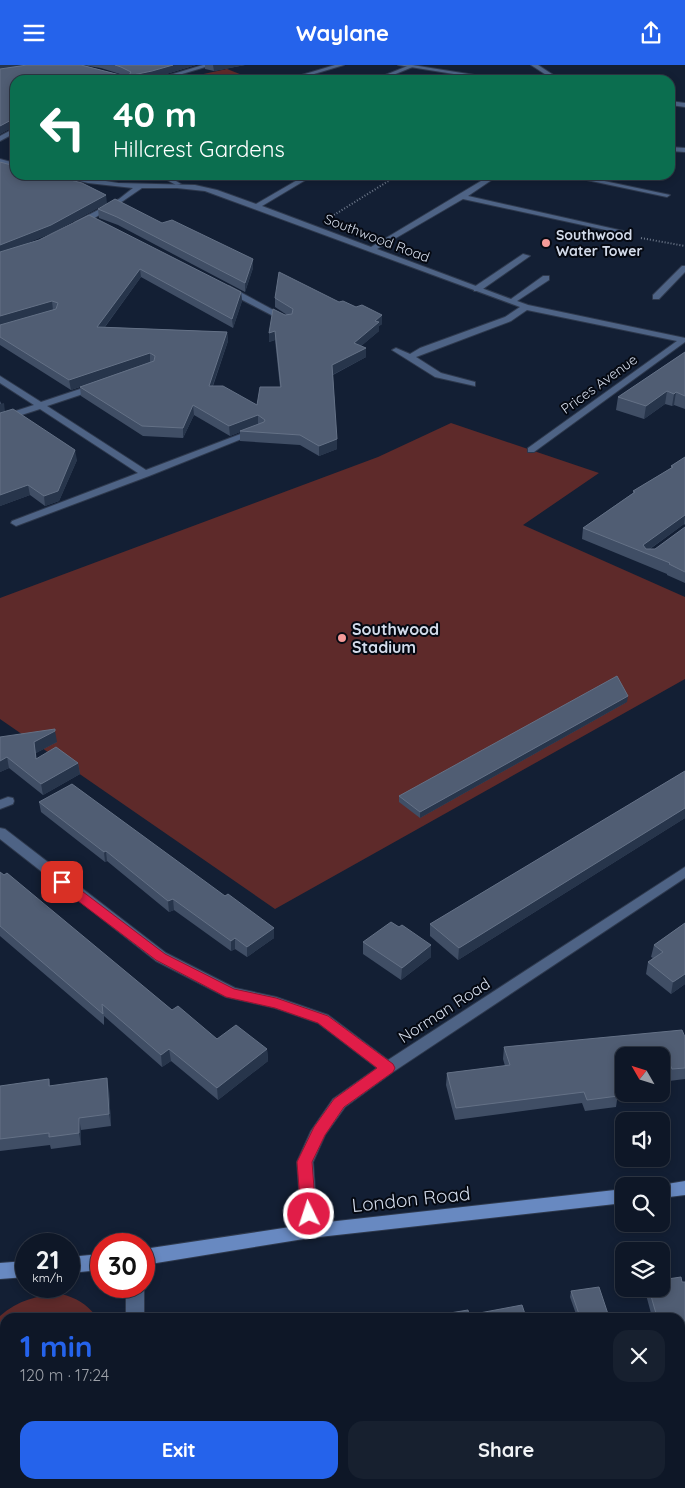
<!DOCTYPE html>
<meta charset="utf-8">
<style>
body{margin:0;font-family:Quicksand,sans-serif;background:#17202f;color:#f1f3f6;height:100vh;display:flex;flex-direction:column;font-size:19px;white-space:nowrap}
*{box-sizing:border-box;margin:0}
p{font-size:16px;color:#9b9fa7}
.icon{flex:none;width:28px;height:28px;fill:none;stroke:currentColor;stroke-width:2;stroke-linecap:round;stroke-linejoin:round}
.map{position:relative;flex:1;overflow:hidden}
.sheet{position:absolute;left:0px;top:1248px;width:685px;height:176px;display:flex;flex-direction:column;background:#0e1727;border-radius:15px 15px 0 0;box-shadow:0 2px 8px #0003,0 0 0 1px #2e3644}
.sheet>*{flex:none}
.hud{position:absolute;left:10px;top:10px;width:665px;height:105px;border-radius:15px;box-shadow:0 2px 8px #0003,0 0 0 1px #2e3644;background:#0b6e4f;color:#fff;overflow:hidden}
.needle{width:32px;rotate:309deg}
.buttons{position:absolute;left:615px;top:982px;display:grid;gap:10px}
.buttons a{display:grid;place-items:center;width:55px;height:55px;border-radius:10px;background:#0e1727;box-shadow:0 2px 8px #0003,0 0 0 1px #2e3644;font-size:25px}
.speed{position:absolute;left:15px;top:1168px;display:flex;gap:10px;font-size:25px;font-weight:700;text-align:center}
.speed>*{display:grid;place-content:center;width:65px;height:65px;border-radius:50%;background:#0e1727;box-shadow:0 2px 8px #0003,0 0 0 1px #2e3644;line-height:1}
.speed small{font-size:12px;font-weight:400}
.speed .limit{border:8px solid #d22;background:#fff;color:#111}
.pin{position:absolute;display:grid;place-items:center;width:42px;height:42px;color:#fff;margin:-21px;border-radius:10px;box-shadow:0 2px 8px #0006}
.me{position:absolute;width:55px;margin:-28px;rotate:356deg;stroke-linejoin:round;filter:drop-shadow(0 0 4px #0008)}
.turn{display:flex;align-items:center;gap:18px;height:105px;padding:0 20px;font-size:22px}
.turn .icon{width:65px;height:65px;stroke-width:2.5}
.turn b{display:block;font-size:35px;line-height:42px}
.round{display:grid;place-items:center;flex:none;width:52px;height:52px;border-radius:15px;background:#17202f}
.headline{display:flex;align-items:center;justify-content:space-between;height:85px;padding:0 20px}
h1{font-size:30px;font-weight:700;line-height:38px;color:#2563eb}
.action{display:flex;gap:10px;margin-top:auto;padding:10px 20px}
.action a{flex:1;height:58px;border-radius:15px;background:#2563eb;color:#fff;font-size:20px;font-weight:700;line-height:58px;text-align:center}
.action a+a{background:#17202f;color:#f1f3f6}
header{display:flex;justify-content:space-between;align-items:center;height:65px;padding:0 20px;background:#2563eb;color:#fff;font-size:22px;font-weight:700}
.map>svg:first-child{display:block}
.green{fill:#5e2a2a}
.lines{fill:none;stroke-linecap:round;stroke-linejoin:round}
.service-casing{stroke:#2e394d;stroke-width:2}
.minor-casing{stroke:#2e394d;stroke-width:2}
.tertiary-casing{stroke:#2e394d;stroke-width:2}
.secondary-casing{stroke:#2e394d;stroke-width:2}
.path-far1{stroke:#6e798b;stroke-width:2;stroke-dasharray:1 2;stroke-linecap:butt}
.path{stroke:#6e798b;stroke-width:4.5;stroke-dasharray:3 5;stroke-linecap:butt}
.service{fill:#4e6385;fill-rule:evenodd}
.minor{fill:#4e6385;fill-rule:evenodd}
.tertiary{fill:#4e6385;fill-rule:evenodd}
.secondary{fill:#6889c1;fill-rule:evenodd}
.wall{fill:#404e65;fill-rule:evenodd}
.shaded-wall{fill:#27354b}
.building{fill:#505d73;stroke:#647186}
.route{fill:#e11d48;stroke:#92132f}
.poi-dot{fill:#f59b99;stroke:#050912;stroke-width:2}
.labels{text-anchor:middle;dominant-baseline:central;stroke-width:4;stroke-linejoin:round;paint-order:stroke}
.far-poi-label{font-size:14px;font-weight:bold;fill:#d3dbea;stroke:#050912;text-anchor:start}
.far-street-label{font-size:14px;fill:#d3dbea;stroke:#050912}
.poi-label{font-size:16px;font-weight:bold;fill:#d3dbea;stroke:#050912;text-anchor:start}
.street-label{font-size:16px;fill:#d3dbea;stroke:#050912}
.near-street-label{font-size:19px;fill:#d3dbea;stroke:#050912}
</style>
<header><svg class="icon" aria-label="menu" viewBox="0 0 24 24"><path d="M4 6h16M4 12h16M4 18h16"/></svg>Waylane<svg class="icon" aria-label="share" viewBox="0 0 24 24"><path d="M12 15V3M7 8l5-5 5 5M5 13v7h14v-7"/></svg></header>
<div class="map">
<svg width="685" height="1423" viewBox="0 0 685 1423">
<rect width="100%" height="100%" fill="#131f34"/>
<g class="green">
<polygon points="227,4 255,15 175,15"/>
<polygon points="451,358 599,408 523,460 685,532 685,614 275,844 0,654 0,533 378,392"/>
<path d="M61,1229C77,1233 86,1239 96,1251L5,1252V1262L0,1263V1251C18,1235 38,1230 61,1229Z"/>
</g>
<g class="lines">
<g class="service-casing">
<g id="service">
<polygon points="335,0 344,0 294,15 285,15"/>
<polygon points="158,110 166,110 181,119 176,120"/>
<polygon points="523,189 530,191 480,226 474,226 474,222"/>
</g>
</g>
<g class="minor-casing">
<g id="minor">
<polygon points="203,0 212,0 162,15 153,15"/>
<polygon points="410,0 415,1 381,15 373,15"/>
<polygon points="531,0 538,0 561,15 554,15"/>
<polygon points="15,63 15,68 0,76 0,71"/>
<polygon points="670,82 685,83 685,87 670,86"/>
<polygon points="0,94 15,98 15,102 0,98"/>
<polygon points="56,110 68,110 118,118 195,120 217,125 256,139 306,110 314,110 262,141 371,182 491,110 499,110 468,131 628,167 624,169 463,134 377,184 511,234 543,211 549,211 549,215 517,236 528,240 685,273 685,277 534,387 528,387 528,383 677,276 527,245 511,256 416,292 441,308 475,317 475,321 435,312 392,285 396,283 410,289 420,283 505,252 520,242 205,126 177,123 142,123 123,136 81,161 75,161 75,157 119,134 133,123 88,118"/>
<polygon points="563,110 576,110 670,130 667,132"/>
<polygon points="682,201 685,201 685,207 659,234 653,234 653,230"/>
<polygon points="223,221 229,221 290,254 283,256 223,225"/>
<polygon points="0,311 41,337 92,320 98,320 98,324 47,341 146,405 251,365 257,365 259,367 149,411 16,461 11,458 12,456 138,408 40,344 0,357 0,351 34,340 0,318"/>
<polygon points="8,732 13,733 14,736 13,739 0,744 0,735"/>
<polygon points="0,763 5,764 166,888 235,923 276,932 328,950 388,995 685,802 685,813 393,1007 345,1042 325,1070 313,1097 318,1166 316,1171 310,1173 304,1171 302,1166 297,1097 311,1066 333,1034 377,1003 318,958 275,943 226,932 156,896 0,774"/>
<rect x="126" y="1221" width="18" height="31"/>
<polygon points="224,1419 245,1419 247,1423 226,1423"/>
</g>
</g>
<g class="tertiary-casing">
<g id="tertiary">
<polygon points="398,0 412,0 506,15 491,15"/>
<polygon points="670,36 685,38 685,42 670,40"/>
</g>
</g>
<g class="secondary-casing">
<g id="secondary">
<polygon points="685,1116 685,1130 661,1133 661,1121 655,1121"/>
<polygon points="624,1124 624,1138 310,1173 144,1200 144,1184 310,1159"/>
<polygon points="101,1189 101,1205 69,1208 69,1192"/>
<polygon points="26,1196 26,1212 0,1214 0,1198"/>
</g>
</g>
<g class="path-far1">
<polyline points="334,150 398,110"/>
<polyline points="641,173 685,181"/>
</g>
<polyline class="path" points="0,1268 5,1267"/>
<use href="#service" class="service"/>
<use href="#minor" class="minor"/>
<use href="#tertiary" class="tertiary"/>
<use href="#secondary" class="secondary"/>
</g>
<g class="wall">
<path d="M0,0H196L153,13L15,15V61L0,69ZM82,0L101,3L123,10H120Z"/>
<polygon points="205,0 245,0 214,6 205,4"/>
<polygon points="0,97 107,138 52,168 19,181 39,175 241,227 242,236 233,263 141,212 105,262 227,267 228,276 213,321 257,340 280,322 275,275 269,277 269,268 285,250 287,250 275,242 275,233 382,259 379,261 379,266 361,281 366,292 333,310 337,384 319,391 300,380 240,376 240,367 230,371 194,350 183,373 143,371 81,331 80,322 71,325 0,280"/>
<polygon points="98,144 253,203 245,227 118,160 99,153"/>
<polygon points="685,287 685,344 674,340 672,341 665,339 644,354 616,345 618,332"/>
<polygon points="0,336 5,347 77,395 59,436 45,441 30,430 0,441"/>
<polygon points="685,392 685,460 684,459 650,484 655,484 685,462 685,518 667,510 667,509 582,474 583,463 633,428 633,426 671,403 671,401"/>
<polygon points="627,637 420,753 399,737 399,731"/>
<polygon points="0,672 57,677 36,688 36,693 78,698 80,709 43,730 9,703 0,707"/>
<polygon points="685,706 685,753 458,895 430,871 430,859"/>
<polygon points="39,737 274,873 247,892 235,884 231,886 174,845 169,847 107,796 105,797 41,747"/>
<polygon points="0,807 172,945 217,974 267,984 268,996 218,1035 171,996 162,1002 104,951 104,960 0,871"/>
<polygon points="685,858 685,919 671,929 646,909 648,897 653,893 651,892 654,880"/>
<polygon points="363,877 431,892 401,915 363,889"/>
<polygon points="685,972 685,1014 669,1016 666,1009 661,1009 661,991 624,991 624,1029 625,1029 624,1034 617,1035 616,1042 585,1046 582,1038 455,1055 446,1020 447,1008 505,1001 503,994 504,982"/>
<polygon points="49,1014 50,1021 109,1025 111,1061 81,1065 81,1080 51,1084 50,1080 0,1086 0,1021"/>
<polygon points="682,1217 685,1217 685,1303 680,1303 680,1252 652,1252 645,1226 645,1224 661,1224"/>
<polygon points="571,1226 609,1252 577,1252 570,1232"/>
<polygon points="353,1419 380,1419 376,1423 357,1423"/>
</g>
<g class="shaded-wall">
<polygon points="0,0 31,0 0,4"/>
<polygon points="173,0 196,0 153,13 144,15 109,15"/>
<polygon points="213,0 245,0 214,6"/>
<polygon points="15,53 15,61 0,69 0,61"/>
<polygon points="106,130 107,138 52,168 0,189 0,180"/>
<polygon points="253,194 253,203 245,227 245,218"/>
<polygon points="140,204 141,212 98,271 97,262"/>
<polygon points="241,227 242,236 233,263 232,254"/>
<polygon points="52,236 53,245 0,261 0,251"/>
<polygon points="382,250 382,259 379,261 379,266 354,287 354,278 375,256"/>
<polygon points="275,266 275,275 269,277 269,268"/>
<polygon points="227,267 228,276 209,331 209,321"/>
<polygon points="366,283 366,292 332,310 332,300"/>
<polygon points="150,288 150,297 71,325 69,315"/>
<polygon points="667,326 665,339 644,354 646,341"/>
<polygon points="676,327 674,340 672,341 674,329"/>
<polygon points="4,338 5,347 0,349 0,339"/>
<polygon points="193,340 194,350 183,373 183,363"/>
<polygon points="258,350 258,360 240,366 240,367 230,371 229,361"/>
<polygon points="337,374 337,384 319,391 319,381"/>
<polygon points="75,385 77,395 59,436 45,441 44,431"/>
<polygon points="28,420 30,430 0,441 0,430"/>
<polygon points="685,450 684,459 644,488 643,480"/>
<polygon points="628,631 627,637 420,753 420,747"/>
<polygon points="55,666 57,677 36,688 38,704 34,677"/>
<polygon points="7,692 9,703 0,707 0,696"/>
<polygon points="78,698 80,709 43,730 41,719"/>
<polygon points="685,743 685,753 458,895 459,883"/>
<polygon points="106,786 107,796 105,797 104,787"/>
<polygon points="173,834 174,845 169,847 168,836"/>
<polygon points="274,863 274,873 247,892 247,882"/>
<polygon points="235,873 235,884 231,886 231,876"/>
<polygon points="431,880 431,892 401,915 402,903"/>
<polygon points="685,909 685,919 671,929 673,917"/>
<polygon points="169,984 171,996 162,1002 161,990"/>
<polygon points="267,984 268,996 218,1035 217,1023"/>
<polygon points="107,1013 109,1025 111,1061 109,1049"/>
<polygon points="79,1053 81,1065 81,1080 79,1068"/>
<polygon points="75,1419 79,1419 78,1423 74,1423"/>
<polygon points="369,1419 380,1419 376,1423 367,1423 367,1421"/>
</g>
<g class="building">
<polygon points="27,0 81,0 120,10 129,10 131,7 121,2 115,0 173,0 152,6 109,15 15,15 15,53 0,61 0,4"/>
<polygon points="0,97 15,101 15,110 51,110 82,118 106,130 51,160 0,180"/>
<polygon points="115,134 162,158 172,155 253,194 245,218 117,152 98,144"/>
<polygon points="89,150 241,227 232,254 140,204 97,262 227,267 209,321 223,321 257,340 260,322 281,322 275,266 269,268 273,244 285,250 292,249 293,244 275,233 279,207 339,237 343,236 356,242 362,240 382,250 375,256 379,257 354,278 366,283 332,300 337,374 319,381 300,370 240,366 264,357 265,355 258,350 229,361 193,340 183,363 142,361 80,322 154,296 155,291 150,288 69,315 0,272 0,260 56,244 58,238 52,236 0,251 0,187 39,175"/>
<polygon points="685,287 685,331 676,327 674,329 667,326 646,341 618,332"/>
<polygon points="13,344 75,385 58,426 44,431 28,420 0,430 0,348"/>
<polygon points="685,392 685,450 643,480 646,484 655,484 685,462 685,507 669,499 670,498 583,463 635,427 633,426 673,402 671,401"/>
<polygon points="617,611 628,631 420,747 399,731"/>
<polygon points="55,664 55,666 34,677 36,694 56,682 78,698 41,719 7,692 0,696 0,672"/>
<polygon points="685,706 685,743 459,883 430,859"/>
<polygon points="72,719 225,831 228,829 274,863 247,882 235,873 231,876 173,834 168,836 106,786 104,787 39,737"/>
<polygon points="0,807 4,810 7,808 172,945 178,941 217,974 236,960 267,984 217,1023 169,984 161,990 102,939 103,949 0,861"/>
<polygon points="391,857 399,862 402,860 431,880 402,903 363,877"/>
<polygon points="685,858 685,909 673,917 648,897 663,887 654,880"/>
<polygon points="682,965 685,972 685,1003 672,1004 669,997 661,998 661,991 624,991 624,1002 619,1002 624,1014 624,1022 616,1023 618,1031 587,1035 584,1027 456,1043 447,1008 510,1000 504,982"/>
<polygon points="107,1013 109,1049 79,1053 79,1068 49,1072 49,1068 0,1074 0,1021 49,1014 49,1021"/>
<polygon points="681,1212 682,1217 685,1217 685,1294 680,1295 680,1252 657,1252 649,1224 661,1224 661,1215"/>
<polygon points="599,1222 609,1252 580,1252 571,1226"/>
<polygon points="522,1240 526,1252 432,1252 432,1251 468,1245 469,1250"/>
<polygon points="0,1349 5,1349 5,1419 75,1419 74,1423 0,1423"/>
<polygon points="438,1419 508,1419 512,1423 434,1423"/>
</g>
<polygon class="route" points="62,813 66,814 165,889 234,924 276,933 328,951 393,999 395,1003 393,1007 344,1042 325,1070 312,1097 316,1149 314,1154 309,1156 303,1154 301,1149 297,1097 314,1062 334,1034 377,1003 318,958 275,943 226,932 156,895 57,820 56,817"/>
<g class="poi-dot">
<circle cx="546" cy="178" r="5"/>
<circle cx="342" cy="573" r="5"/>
</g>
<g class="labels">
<g class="far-poi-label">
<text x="556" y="170">Southwood<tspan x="556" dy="16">Water Tower</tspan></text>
</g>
<g class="far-street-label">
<text transform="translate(377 173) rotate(21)">Southwood Road</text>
<text transform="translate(599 319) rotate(-36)">Prices Avenue</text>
</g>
<g class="poi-label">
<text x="352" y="564">Southwood<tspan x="352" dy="18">Stadium</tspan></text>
</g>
<g class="street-label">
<text transform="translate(444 945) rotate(-33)">Norman Road</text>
</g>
<g class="near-street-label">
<text transform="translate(411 1134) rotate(-6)">London Road</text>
</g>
</g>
</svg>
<div class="buttons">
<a><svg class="needle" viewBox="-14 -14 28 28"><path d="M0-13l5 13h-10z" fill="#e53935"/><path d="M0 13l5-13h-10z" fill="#9b9fa7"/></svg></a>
<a><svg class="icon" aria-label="sound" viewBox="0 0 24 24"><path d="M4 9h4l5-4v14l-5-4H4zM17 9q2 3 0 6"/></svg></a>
<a><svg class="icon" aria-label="search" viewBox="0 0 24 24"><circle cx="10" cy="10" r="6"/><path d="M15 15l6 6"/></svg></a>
<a><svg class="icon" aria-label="layers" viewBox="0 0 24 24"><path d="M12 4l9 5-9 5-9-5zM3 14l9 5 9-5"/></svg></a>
</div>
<div class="speed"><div>21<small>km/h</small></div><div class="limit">30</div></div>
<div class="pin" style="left:62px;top:817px;background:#d93025"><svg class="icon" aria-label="arrive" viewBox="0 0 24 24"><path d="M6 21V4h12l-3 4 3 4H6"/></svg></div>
<svg class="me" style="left:309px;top:1149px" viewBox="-20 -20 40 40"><circle r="17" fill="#e11d48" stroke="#fff" stroke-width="3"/><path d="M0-11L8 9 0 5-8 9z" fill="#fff"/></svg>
<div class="hud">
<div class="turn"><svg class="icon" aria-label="left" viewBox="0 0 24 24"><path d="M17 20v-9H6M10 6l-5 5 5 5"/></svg><div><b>40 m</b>Hillcrest Gardens</div></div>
</div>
<section class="sheet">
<div class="headline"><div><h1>1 min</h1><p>120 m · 17:24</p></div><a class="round"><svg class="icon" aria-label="close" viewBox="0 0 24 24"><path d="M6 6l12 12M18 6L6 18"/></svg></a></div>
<div class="action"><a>Exit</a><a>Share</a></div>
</section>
</div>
